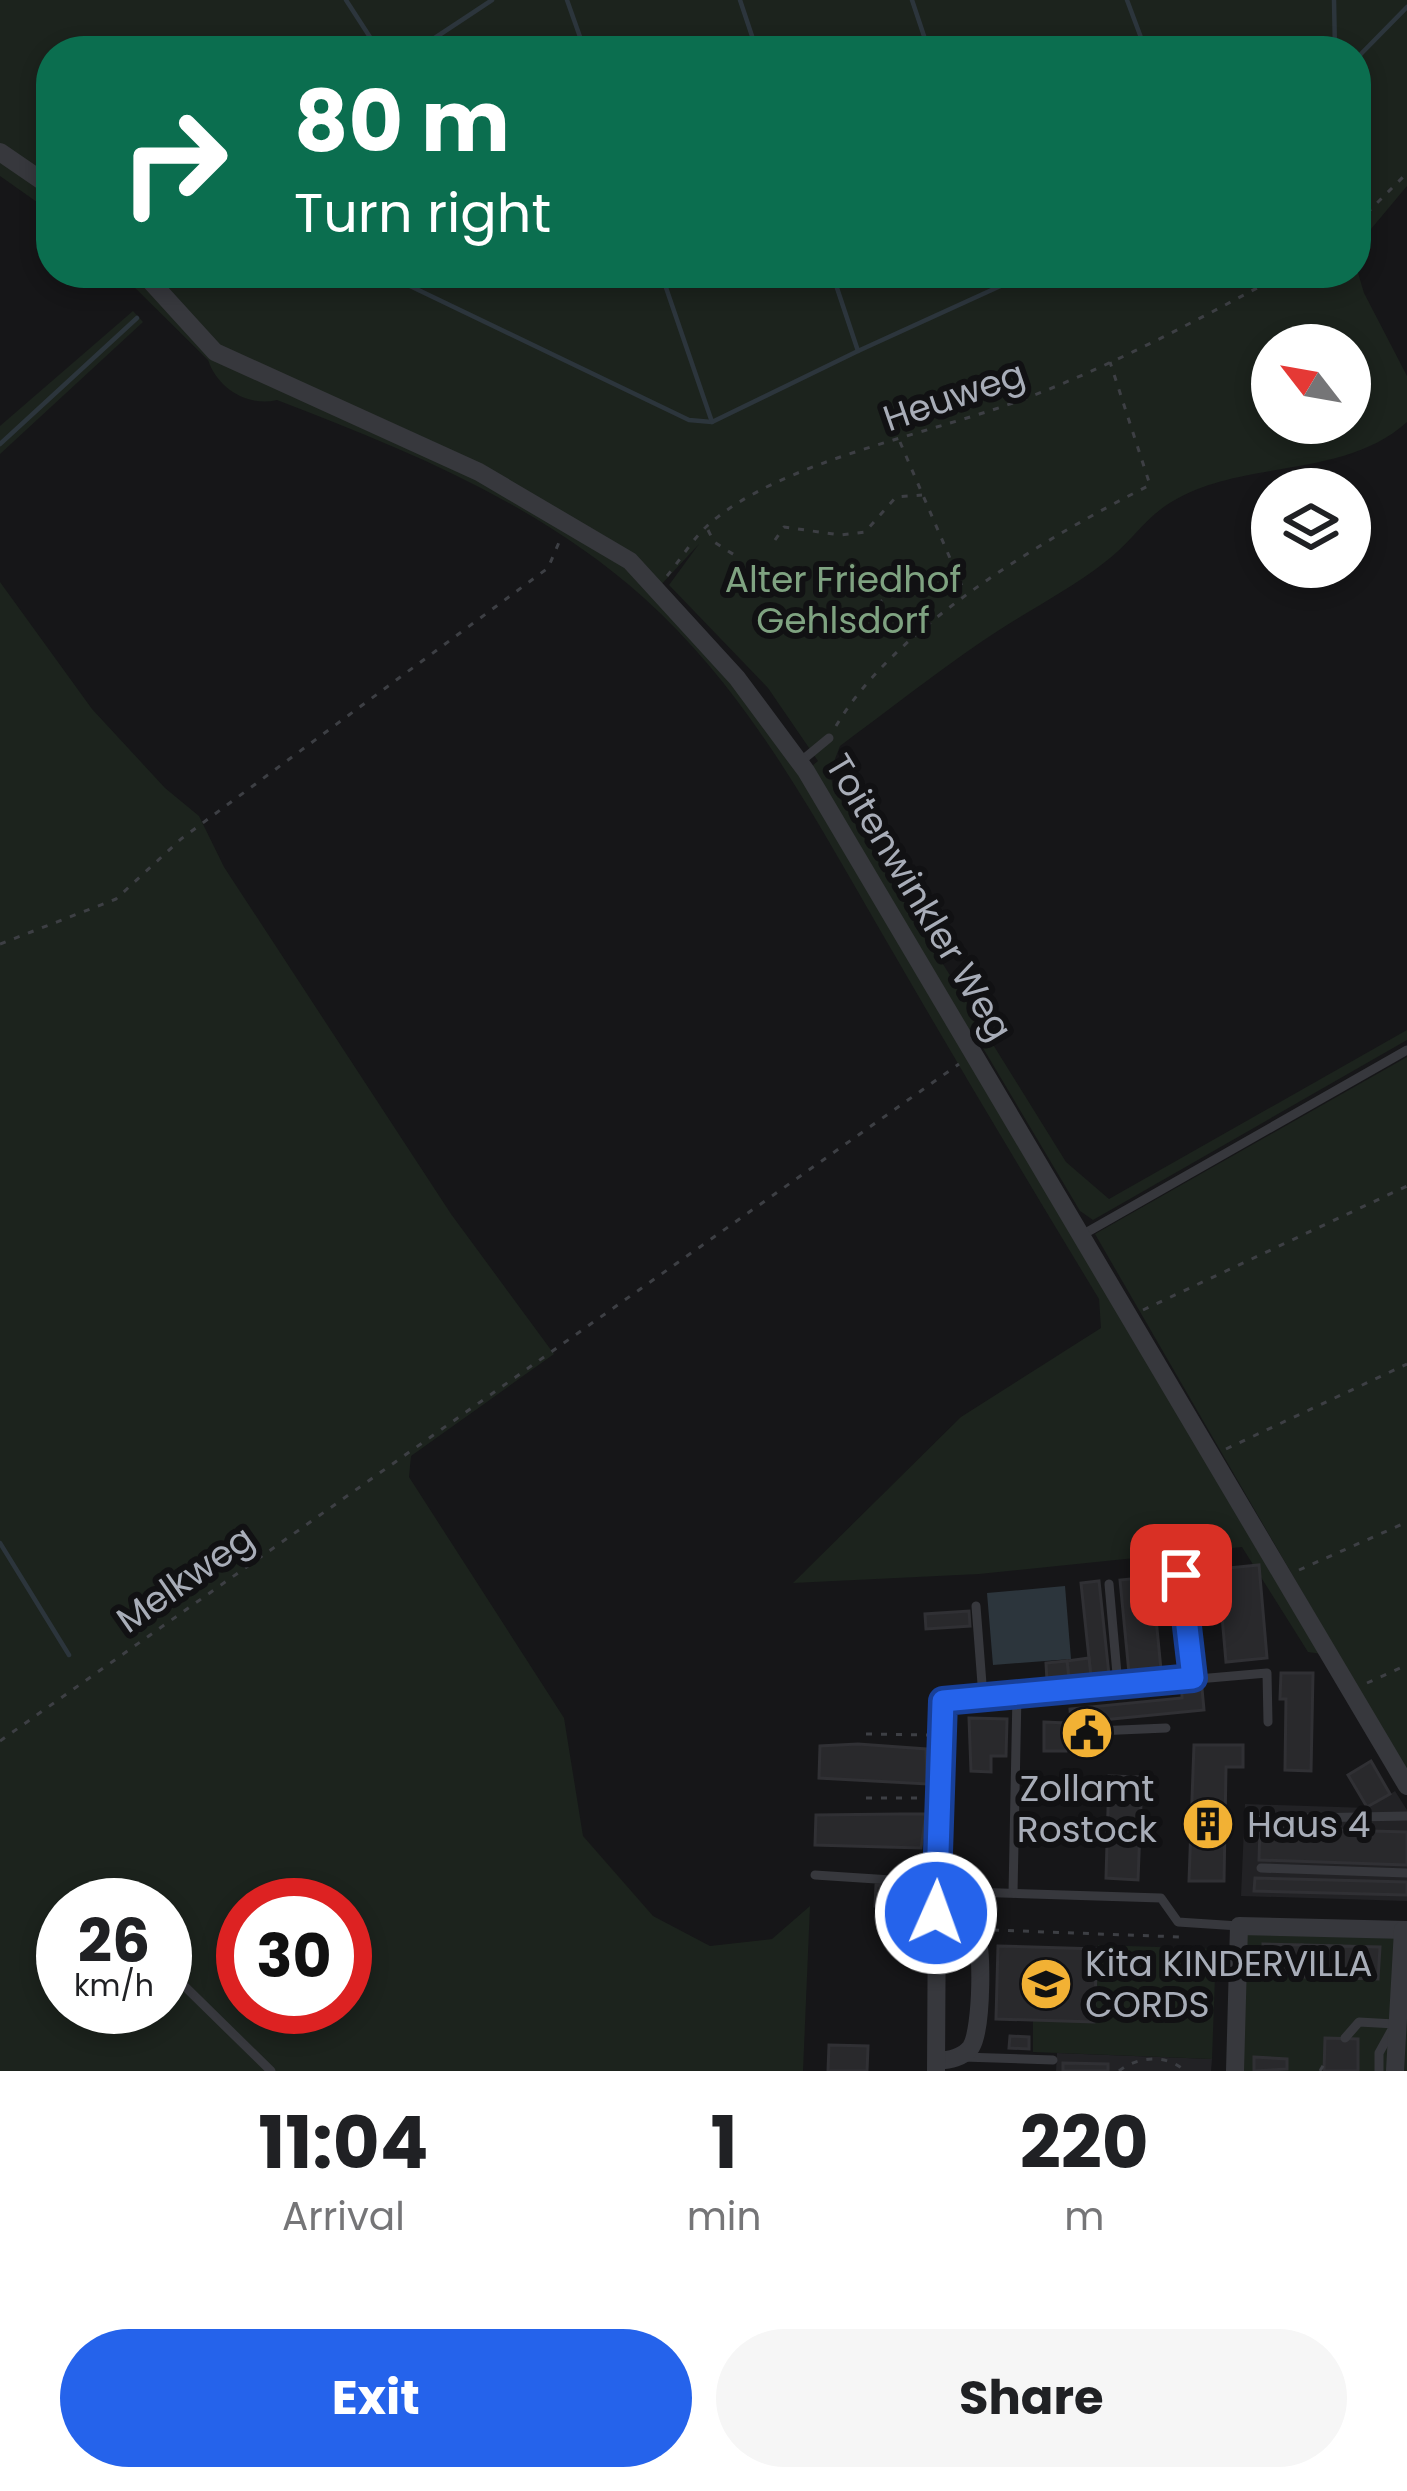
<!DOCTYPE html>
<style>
body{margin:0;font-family:Poppins,sans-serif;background:#f6f6f6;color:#202124;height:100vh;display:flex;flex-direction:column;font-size:45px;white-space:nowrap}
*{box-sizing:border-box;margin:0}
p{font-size:39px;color:#757577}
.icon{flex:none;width:66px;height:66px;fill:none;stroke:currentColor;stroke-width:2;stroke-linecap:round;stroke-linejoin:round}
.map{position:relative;height:2071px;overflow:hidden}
.side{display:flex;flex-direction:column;background:#fff;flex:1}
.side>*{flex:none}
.guide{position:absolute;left:36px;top:36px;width:1335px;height:252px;border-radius:48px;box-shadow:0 6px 18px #0003;background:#0b6e4f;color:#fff;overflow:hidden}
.needle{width:78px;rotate:301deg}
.tools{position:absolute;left:1251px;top:324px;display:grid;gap:24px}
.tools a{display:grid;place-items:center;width:120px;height:120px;border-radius:50%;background:#fff;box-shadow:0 6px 18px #0003;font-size:60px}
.speed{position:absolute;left:36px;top:1878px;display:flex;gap:24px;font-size:60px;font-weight:700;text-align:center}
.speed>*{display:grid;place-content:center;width:156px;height:156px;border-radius:50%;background:#fff;box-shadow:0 6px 18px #0003;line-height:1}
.speed small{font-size:30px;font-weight:400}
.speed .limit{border:18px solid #d22;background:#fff;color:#111}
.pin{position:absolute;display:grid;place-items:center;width:102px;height:102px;color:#fff;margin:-51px;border-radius:24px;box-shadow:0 6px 18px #0006}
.me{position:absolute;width:132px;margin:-66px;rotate:2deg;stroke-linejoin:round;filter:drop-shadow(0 0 9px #0008)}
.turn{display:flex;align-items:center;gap:42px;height:252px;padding:0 60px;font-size:54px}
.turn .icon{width:156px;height:156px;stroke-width:2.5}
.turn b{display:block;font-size:84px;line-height:102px}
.eta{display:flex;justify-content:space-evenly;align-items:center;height:204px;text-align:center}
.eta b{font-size:72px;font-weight:700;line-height:84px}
.primary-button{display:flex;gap:24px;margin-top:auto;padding:24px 60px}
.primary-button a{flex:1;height:138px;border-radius:72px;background:#2563eb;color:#fff;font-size:48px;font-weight:700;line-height:138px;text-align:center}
.primary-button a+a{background:#f6f6f6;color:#202124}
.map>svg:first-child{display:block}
.built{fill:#222225}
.green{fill:#1c231d;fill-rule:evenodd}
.water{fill:#2c353c}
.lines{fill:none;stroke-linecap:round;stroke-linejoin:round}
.stream{stroke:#2c353c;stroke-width:4.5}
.building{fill:#29292c;stroke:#303034;stroke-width:3}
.path{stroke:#3d3f44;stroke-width:3;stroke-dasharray:6 9;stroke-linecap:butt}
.lane{stroke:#37383d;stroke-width:9}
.street{stroke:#37383d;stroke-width:18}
.route-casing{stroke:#184099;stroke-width:30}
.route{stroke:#2563eb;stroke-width:21}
.labels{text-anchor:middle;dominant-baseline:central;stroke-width:12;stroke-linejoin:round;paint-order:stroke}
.street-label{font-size:36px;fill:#a8adb8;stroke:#111113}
.park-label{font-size:36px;fill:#7fa381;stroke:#111113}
.poi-label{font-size:36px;fill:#a8adb8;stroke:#111113;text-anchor:start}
</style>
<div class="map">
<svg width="1407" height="2071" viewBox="0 0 1407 2071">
<rect width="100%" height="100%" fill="#161618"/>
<g class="built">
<polygon points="1395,1791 1407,1810 1407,1901 1241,1896 1245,1804 1368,1808"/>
<polygon points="1057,2053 1212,2059 1211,2071 1056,2071"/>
</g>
<g class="green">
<polygon points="0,0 1407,0 1407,186 1356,247 1356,51 51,51 51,212 0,176"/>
<path d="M1356,266L1364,293L1407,376V422C1344,479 1243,459 1173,501C1145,517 1130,544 1105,562C1067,592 1021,614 981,642C933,675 887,711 840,746L830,772L833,787L1066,1162L1109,1199L1407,1030V1040L1093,1220L1080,1211L980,1043L974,1053L1329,1655L1308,1652L1242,1547L979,1574L793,1583L961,1417L1101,1328L1099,1299C1030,1185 961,1070 894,954C820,828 754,697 644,598C538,503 407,450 277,400C248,407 218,389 208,360L120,273H1356ZM1272,345H1350V423H1272ZM699,544L669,585L768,688L818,761L806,771L659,587Z"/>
<polygon points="133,311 143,322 0,454 0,426"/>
<path d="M0,582L92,709L165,788L199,816L224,867L451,1214L554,1354L411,1456L409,1477L564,1718L583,1836L653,1916L710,1946L772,1939L810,1906L803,2071H0ZM63,1905H165V2007H63ZM243,1905H345V2007H243Z"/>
<polygon points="1407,1057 1407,1773 1095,1234"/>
<polygon points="1247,1931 1407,1938 1407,2071 1243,2071"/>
<polygon points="1098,1945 1216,1949 1212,2059 1033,2052 1033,2020 1094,2022"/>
</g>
<polygon class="water" points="1065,1586 1071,1659 993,1665 987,1593"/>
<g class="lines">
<g class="stream">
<polyline points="346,0 379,51"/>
<polyline points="567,0 585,51"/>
<polyline points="740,0 757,51"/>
<polyline points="912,0 929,51"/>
<polyline points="1127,0 1146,51"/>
<polyline points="1334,0 1335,51"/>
<polyline points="415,51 492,0"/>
<polyline points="1356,59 1407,7"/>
<polyline points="383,273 689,420 712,422"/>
<polyline points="661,273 712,422 858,351"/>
<polyline points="832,273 858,351 1007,283"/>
<polyline points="1003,273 1007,283 1030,273"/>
<polyline points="0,444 137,318"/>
<polyline points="0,1543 69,1655"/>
</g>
</g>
<g class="building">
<polygon points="1259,1565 1267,1658 1226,1662 1218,1569"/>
<polygon points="1152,1577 1161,1670 1129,1673 1120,1580"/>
<polygon points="1099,1581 1109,1675 1091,1677 1081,1583"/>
<polygon points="969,1611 970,1626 926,1629 925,1614"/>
<polygon points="1089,1658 1091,1677 1069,1679 1067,1661"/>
<polygon points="1067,1661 1069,1679 1047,1681 1046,1663"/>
<polygon points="1281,1673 1313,1673 1311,1771 1285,1770 1286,1699 1280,1699"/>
<polygon points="1202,1689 1204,1710 1071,1723 1070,1709 1182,1698 1182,1691"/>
<polygon points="969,1718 1007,1719 1006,1756 991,1756 991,1772 971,1771"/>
<polygon points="1044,1722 1066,1723 1066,1751 1044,1751"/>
<polygon points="858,1744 926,1749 927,1784 819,1778 820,1746"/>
<polygon points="1194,1745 1243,1745 1243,1767 1226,1767 1224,1881 1189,1881"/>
<polygon points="1371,1761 1390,1794 1367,1807 1348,1775"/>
<polygon points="1109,1776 1142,1777 1138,1880 1106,1878"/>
<polygon points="900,1814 926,1814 921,1848 815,1845 816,1815"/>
<polygon points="1260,1828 1407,1832 1407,1865 1259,1860"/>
<polygon points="1255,1878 1407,1882 1407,1895 1254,1891"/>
<polygon points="876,1885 924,1888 923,1909 875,1906"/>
<polygon points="1263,1944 1302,1945 1301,1974 1264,1976"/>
<polygon points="1302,1945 1341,1946 1338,1978 1304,1977"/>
<polygon points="998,1946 1097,1949 1094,2022 996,2019"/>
<polygon points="1341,1946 1380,1947 1378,1979 1344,1978"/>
<polygon points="1010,2036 1029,2037 1029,2049 1009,2048"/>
<polygon points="1325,2038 1358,2039 1358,2071 1324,2071"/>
<polygon points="829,2045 868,2046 867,2071 828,2071"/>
<polygon points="1254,2057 1287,2059 1287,2069 1254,2071"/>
<polygon points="1063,2063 1108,2064 1108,2071 1063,2071"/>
</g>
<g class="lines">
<g class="path">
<polyline points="1356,224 1407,173"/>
<polyline points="900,442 965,593"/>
<polyline points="708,530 714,542 736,556"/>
<polyline points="775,540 784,527 840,535 865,532 896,497 922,495"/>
<path d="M667,576C680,560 692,540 707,526C779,460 937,433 1029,397C1118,363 1201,318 1285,273"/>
<polyline points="877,603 952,569"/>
<path d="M836,726C895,626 1047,537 1150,485L1110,362"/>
<polyline points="0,944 116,899 181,839 548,568 560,540"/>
<polyline points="1143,1310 1407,1186"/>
<polyline points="1226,1449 1407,1364"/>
<polyline points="1299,1570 1407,1522"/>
<polyline points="1367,1683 1407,1665"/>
<polyline points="866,1734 930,1735"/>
<polyline points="0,1741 959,1064"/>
<polyline points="866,1798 924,1798"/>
<polyline points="993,1930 1181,1937"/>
<path d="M1119,2071C1138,2056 1167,2054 1185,2071"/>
<polyline points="1320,2071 1324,2064"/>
</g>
<g class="lane">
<polyline points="800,762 829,738"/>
<polyline points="1082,1235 1407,1050"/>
<polyline points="1181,1575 1193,1678"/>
<polyline points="1109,1584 1118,1685"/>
<polyline points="976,1606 983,1697"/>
<polyline points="1074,1732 1166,1728"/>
<polyline points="1262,1819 1407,1816"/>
<polyline points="1261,1868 1407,1873"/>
<polyline points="815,1875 937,1883"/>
<polyline points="1013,1893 1017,1694"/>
<polyline points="1239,1926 1178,1922 1161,1898 937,1891 943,1701 1267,1673 1268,1722"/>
<polyline points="893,1948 938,1949"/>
<polyline points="165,1967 271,2071"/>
<polyline points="1345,2038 1359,2022 1395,2024 1379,2053 1379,2071"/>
<polyline points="963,2057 1053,2060"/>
</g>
<g class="street">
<polyline points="0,152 51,187"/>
<polyline points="143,273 215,352 479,472 630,561 737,678 806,771 1407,1786"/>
<path d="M937,2061C949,2060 963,2058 971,2047C982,2030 984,1939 973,1924L939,1922"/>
<polyline points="936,2071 937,1891"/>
<polyline points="1235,2071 1239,1926 1407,1930"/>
<polyline points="1395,2071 1403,1930"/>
</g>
</g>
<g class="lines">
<g class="route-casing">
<polyline id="route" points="936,1913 943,1701 1193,1678 1181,1575"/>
</g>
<use href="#route" class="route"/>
</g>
<defs>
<g id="civic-disc" transform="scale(2.7)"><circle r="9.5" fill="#f2b134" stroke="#111113"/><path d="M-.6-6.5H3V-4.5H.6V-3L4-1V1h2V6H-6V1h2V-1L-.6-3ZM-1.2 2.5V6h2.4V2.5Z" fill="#111"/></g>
<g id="building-disc" transform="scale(2.7)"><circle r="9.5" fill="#f2b134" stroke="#111113"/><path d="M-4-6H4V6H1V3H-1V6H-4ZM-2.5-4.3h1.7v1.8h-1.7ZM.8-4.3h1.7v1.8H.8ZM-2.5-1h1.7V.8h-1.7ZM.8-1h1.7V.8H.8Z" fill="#111"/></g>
<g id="school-disc" transform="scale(2.7)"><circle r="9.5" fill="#f2b134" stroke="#111113"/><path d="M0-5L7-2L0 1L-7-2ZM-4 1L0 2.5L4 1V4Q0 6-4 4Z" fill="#111"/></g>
</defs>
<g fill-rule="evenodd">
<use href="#civic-disc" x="1087" y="1733"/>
<use href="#building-disc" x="1208" y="1824"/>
<use href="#school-disc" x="1046" y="1984"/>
</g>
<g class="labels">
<g class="street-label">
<text transform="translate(954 396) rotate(-19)">Heuweg</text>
<text transform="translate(919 897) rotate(59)">Toitenwinkler Weg</text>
<text transform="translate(185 1579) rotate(-35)">Melkweg</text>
</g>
<g class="park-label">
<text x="843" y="579">Alter Friedhof<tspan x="843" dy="41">Gehlsdorf</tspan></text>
</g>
<g class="poi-label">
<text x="1087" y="1788" text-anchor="middle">Zollamt<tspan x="1087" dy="41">Rostock</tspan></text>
<text x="1247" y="1824">Haus 4</text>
<text x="1085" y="1963">Kita KINDERVILLA<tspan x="1085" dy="41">CORDS</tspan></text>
</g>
</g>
</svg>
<div class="tools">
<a><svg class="needle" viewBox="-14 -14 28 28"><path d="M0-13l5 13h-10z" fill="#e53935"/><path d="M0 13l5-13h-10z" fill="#757577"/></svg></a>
<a><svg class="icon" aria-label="layers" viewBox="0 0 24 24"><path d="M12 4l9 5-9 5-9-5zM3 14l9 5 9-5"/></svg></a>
</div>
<div class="speed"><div>26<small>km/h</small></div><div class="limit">30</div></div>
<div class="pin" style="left:1181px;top:1575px;background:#d93025"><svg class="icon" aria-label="arrive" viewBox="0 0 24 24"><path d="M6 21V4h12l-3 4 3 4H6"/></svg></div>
<svg class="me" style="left:936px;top:1913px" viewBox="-20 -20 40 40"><circle r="17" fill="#2563eb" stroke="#fff" stroke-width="3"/><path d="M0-11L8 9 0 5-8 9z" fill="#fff"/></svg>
<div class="guide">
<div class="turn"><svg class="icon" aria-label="right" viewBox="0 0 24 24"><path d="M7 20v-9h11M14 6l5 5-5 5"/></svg><div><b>80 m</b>Turn right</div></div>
</div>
</div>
<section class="side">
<div class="eta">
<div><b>11:04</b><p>Arrival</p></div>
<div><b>1</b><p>min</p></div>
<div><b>220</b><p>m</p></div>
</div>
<div class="primary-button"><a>Exit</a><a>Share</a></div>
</section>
